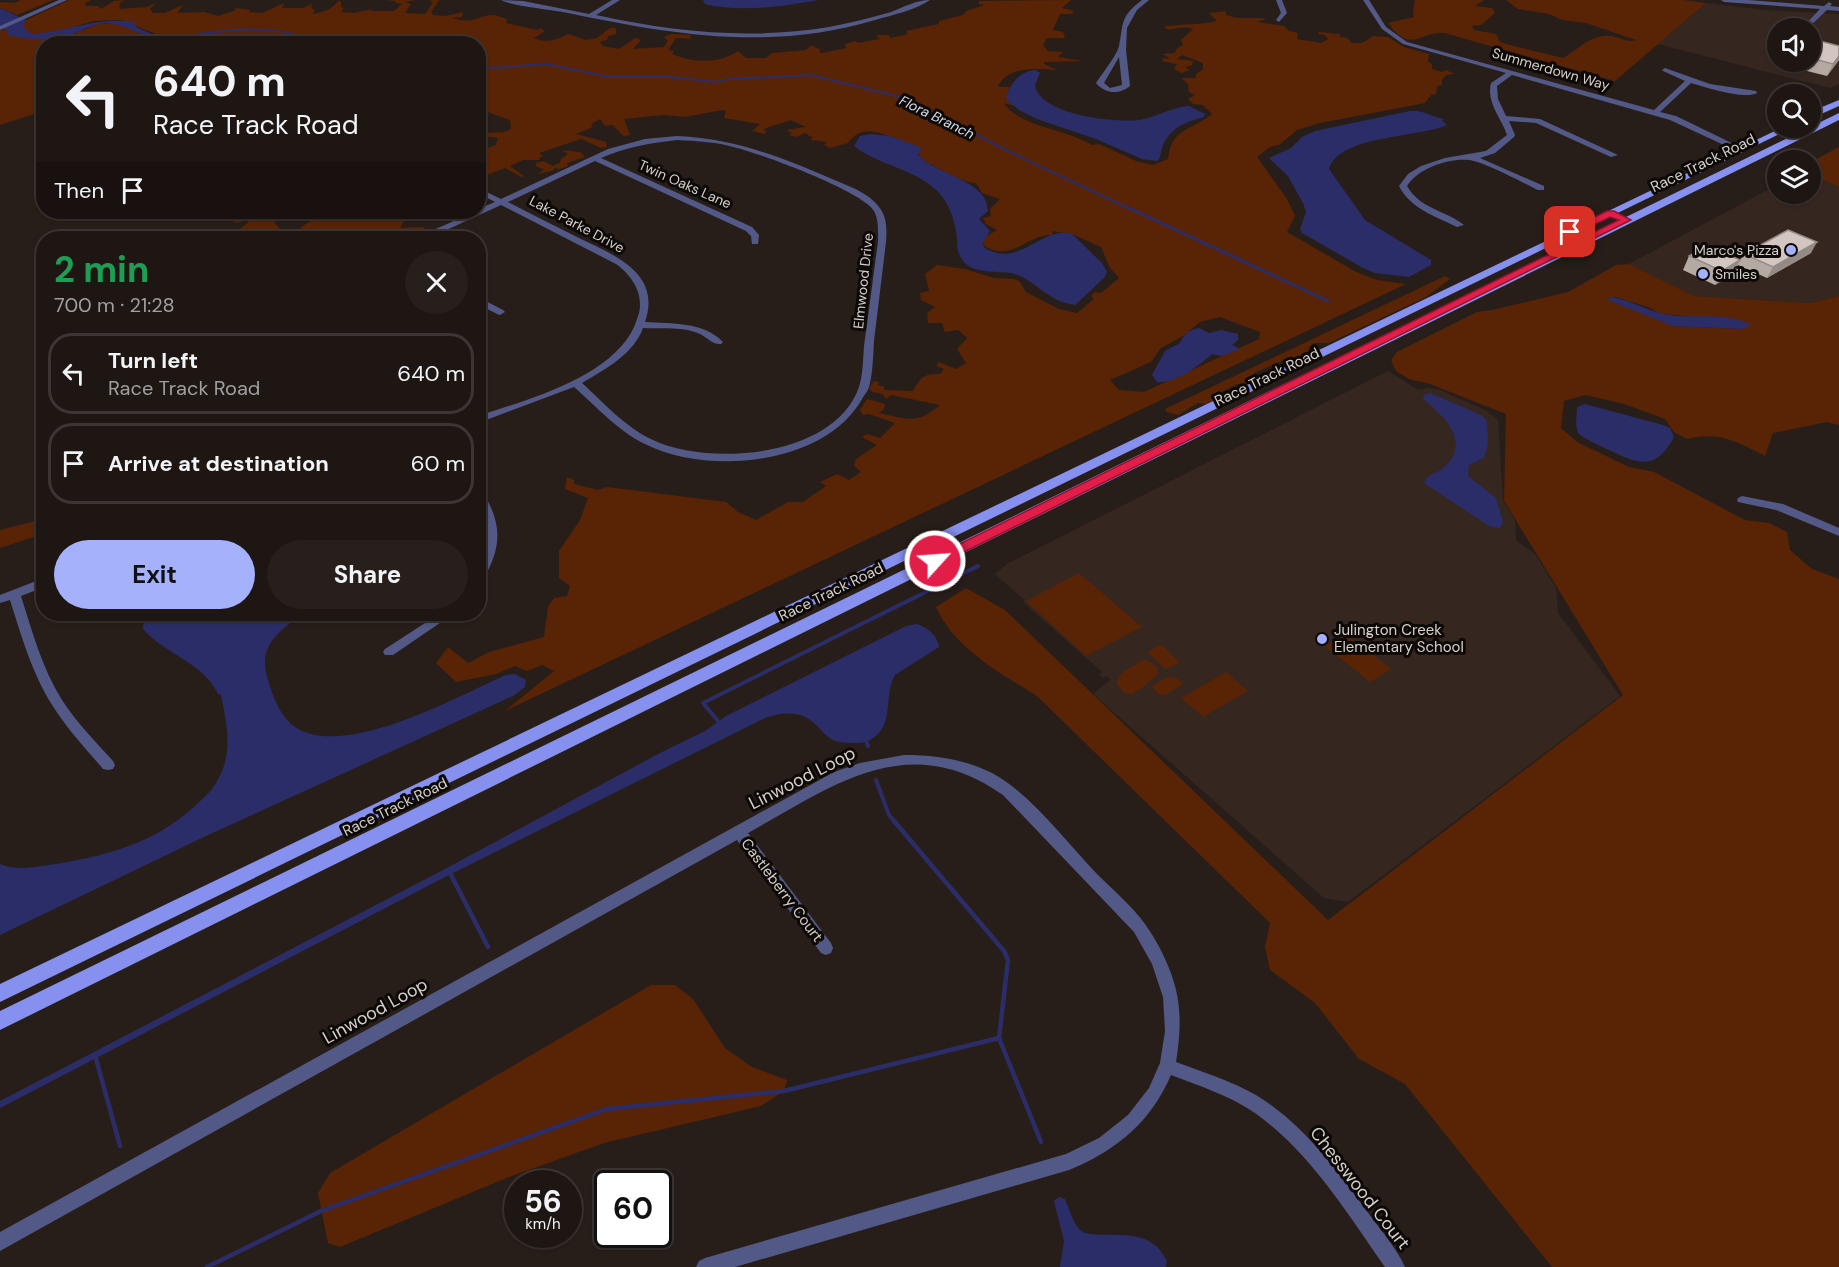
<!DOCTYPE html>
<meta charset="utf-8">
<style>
body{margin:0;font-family:"DM Sans",sans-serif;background:#261f1c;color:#f1f3f6;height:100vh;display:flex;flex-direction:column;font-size:22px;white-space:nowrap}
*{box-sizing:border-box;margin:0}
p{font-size:20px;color:#a19fa0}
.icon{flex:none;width:33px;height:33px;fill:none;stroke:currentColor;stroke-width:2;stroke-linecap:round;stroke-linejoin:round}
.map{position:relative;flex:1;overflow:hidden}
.drawer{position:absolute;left:36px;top:231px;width:450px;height:390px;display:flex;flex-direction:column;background:#1e1613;border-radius:24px;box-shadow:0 2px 4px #0004,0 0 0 2px #3c3533}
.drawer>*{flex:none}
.guide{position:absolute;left:36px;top:36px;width:450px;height:183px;border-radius:24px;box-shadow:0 2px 4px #0004,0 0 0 2px #3c3533;background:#1e1613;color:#f1f3f6;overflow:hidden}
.buttons{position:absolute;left:1767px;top:18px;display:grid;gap:12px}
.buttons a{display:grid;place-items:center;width:54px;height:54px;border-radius:50%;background:#1e1613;box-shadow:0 2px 4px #0004,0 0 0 2px #3c3533;font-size:30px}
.speed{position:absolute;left:504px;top:1170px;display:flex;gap:12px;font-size:30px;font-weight:700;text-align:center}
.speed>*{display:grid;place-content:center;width:78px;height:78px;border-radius:50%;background:#1e1613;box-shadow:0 2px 4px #0004,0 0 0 2px #3c3533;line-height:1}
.speed small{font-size:15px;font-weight:400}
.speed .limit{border:3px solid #111;border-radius:9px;background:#fff;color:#111}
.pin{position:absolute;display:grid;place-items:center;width:51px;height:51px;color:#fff;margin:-26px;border-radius:12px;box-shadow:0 3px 9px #0006}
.me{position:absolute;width:66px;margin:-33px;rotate:64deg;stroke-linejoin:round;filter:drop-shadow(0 0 4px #0008)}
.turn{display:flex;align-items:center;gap:21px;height:126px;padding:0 18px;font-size:27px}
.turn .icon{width:78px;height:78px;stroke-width:2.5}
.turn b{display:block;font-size:42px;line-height:51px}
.then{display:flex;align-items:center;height:57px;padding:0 18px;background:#0003;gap:12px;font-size:22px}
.round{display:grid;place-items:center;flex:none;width:63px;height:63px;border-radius:32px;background:#261f1c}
.headline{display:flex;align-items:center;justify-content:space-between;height:102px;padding:0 18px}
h1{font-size:36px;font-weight:700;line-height:45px;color:#1e9e55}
.cta{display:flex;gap:12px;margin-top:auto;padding:12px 18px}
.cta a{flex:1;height:69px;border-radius:36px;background:#a6b1fc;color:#111;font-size:24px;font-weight:700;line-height:69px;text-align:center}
.cta a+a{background:#261f1c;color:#f1f3f6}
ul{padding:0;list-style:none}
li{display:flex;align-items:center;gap:18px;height:81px;margin:0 12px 9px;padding:0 6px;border:3px solid #3c3533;border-radius:24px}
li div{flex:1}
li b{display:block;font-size:22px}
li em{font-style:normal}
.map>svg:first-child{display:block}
.built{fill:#362620;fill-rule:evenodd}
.green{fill:#592305;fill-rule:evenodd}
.water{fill:#2b2d69}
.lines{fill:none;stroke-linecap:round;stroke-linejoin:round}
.stream-far3{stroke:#2b2d69;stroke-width:2}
.stream-far2{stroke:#2b2d69;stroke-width:3}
.stream-far1{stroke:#2b2d69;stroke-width:4}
.stream{stroke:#2b2d69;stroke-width:4.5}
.minor{fill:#535986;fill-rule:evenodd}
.major{fill:#8690ee;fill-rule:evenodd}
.wall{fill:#b5a9a4}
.shaded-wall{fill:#948a86}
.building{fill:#d3c5bf;stroke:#948a86;stroke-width:1.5}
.route{fill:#e11d48;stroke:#92132f;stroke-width:1.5}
.poi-dot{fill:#a6b1fc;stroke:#0d0907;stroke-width:2}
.labels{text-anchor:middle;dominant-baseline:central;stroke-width:6;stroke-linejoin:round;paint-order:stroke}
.far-street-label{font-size:14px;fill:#d6cfcc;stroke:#0d0907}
.far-water-label{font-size:14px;font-style:italic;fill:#d7dbee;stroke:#0d0907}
.far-poi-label{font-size:14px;fill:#d6cfcc;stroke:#0d0907;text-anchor:end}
.street-label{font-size:15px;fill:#d6cfcc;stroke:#0d0907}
.poi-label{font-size:15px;fill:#d6cfcc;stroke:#0d0907;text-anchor:start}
.near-street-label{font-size:18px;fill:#d6cfcc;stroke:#0d0907}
</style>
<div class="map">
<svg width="1839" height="1267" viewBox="0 0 1839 1267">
<rect width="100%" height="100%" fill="#281e19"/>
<g class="built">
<path d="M1706,3L1764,10L1839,14V84L1830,88L1658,44ZM1778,28H1810V62H1778Z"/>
<polygon points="1811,175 1839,187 1839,296 1810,303 1694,296 1629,264 1777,185 1778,194 1810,194"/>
<polygon points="1388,371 1418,390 1428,388 1438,389 1487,411 1498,420 1503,501 1515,520 1516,540 1536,555 1556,588 1558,613 1620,696 1348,902 1324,898 1093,694 1111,679 1106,676 1103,678 1099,675 1102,672 1023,602 1024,600 995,574 1007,564"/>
</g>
<g class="green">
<polygon points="21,0 53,0 17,15 0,8 0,2 14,3"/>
<path d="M69,0H91L85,3L86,6H98L101,9L114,1L125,0L120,3L119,9L147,7L156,3L150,9L153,13H165L183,5L177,13L204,12L218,16L234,11L236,8L250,10L249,12L262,13L282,4H284L282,8H303L313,3L311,5L312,9H315L313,14C324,12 334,8 338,1L341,2V7L344,8L341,12L354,13L372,9L371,11H394L402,4L396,3L395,1L386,0H416L405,2L411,4L405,13L425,14L433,3L430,0H439L431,12L433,15L445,16L463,12L462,17L452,18C476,25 476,15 494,15C499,16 502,18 507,19L506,23L538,30L541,28L545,31L534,38C546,44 556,40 568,34L586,40L597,38L610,28H616V34L608,36L607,40L600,42L603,46L619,49L635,38L641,40L633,49L664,47L668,41L664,37L671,34L691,35L690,39L676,38L668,50L674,51L672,54C693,63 719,64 738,51L746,58H766L772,53L806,50L811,45L821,50L819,52L822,53L846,48L845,44L855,41L858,43L880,39L876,35H889L890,38L908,34L906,31L939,24V21L963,15L966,11L985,5L979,4V1L1071,0L1062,8L1074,11L1071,14H1060L1053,30L1063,32L1065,38H1047L1043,45L1048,51L1063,52L1058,57L1083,61L1044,62V64L1057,70C1038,69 1006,65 998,87H1010L1006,96L1014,106L1004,103C1019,127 1067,129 1092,145L1099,144L1136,161L1153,165L1168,159C1171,128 1191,131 1212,114L1203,105L1193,104L1188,99L1195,95L1189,92L1188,84L1181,78H1196V74L1203,69V63L1182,55L1177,59L1193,61L1192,65L1185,67L1190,70L1181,73L1174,69L1177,64L1162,61L1163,58L1170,59L1163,54L1175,53L1177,48L1183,45L1181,40L1193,29C1178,25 1176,31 1165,29L1166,26C1183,24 1201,25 1217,21L1209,13L1226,11V15L1237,18H1262L1266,19L1257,22L1284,26L1289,31L1298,33L1297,39L1321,43L1328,39L1325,35L1318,34L1319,32L1340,34V37L1348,38L1351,43H1362L1373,36L1388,37L1404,47L1429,54L1428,62L1432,64V69L1442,72L1446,70L1455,74L1446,75L1442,80V85L1437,86L1436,94L1431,95L1425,103L1320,123L1297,130L1279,145L1270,147L1257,157L1287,199L1295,216L1287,232L1356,272L1377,280L1406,284L505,711L554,671L542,665L527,671L515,666L496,674L456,682L436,663L448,647L468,663L489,652L544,637L548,607L554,598L567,596L570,586L559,578V551L580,520L588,498L565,489L567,477L574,480V484L598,490L607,487L726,502L738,512L756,520L788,502H803L826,486L820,482L837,474L849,480L861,472L854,466L856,459L877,445L862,437L867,434L880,438L895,423L869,414L863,415L860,410L867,399L885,404L884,409L879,413C907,419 917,425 940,405L891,395L886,399L883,394L872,392L869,388L874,381L879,382L878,385L884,387V390L913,391C921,377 923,374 940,374L944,369L936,366L939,362L956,369L966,363L957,349L967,338L958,330L945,332L942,323H928L927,313L935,307L921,300L920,293L929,291L925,274L937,265L965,269L994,278L1014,279L1020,282L1026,292L1059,309L1077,313L1094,299L1091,296L1095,292L1101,293L1119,278L1110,268L1101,247L1072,234L1052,231L1053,235C1025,234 1011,265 982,244L984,238L997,230L986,224L983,218L991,216L990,209L1000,199L982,193L976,183C964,184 935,166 922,160L914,145C892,140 865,118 848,143L830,148L824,145L827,142L810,140L813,138L805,133L796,137L789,135L792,133L786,130L806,127L791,120C782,124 770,125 763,130L766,131L765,134L752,131L760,124L724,118L726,111L722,110L685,117L664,115L624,119L630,135L623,136L613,125L605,126L600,119L593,123L591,128L576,134L606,142L607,147L601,148L581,139L539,153L543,156L539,158L540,160H523L510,166L524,176L521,177L505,168L484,176L485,180L479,183V151L496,145L498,138L482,136L485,133L504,132L511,129L510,120L479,109L478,44H44L43,111L0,125V30L8,29L9,35H71L98,24H122L151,39L163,37L121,20L94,21L52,33L31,34L22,26L26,20ZM1220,317L1260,332L1259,339L1144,392L1119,390L1110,380L1151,362L1161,348L1183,336L1200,322Z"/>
<path d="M1415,0H1484L1475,6L1492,8L1495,13L1481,25L1472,26L1474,30L1496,34L1500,42L1506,44L1563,58C1576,51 1588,37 1604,36C1615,34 1627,44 1636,40L1586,23L1562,20L1549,14L1518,9L1506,0H1683L1706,3L1615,81L1444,33C1419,31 1411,55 1388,23L1414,17L1413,11Z"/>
<polygon points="1839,147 1839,187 1811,175 1811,162"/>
<polygon points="562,150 580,152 585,157 567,163 568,166 560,169 555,168 552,171 537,174 544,170 536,166 536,163 543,161 553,166 561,162 560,160 568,154"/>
<path d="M207,212C222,211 234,213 248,212L251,214L259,212H285L278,216L282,219L274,222L280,229L271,238H255L240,229L249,222L247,220L236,223L226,217L210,216Z"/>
<polygon points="324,212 412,212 408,213 400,228 424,227 422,232 412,238 293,238 304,233 300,228"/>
<path d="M1629,264L1694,296L1810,303L1839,296V425L1827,422L1773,433L1765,456C1737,442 1720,431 1687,439L1674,432L1665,419L1624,404L1585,395L1564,401L1561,428L1577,442L1629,467L1654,472L1745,520L1769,523L1787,532L1790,550L1812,569L1839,579V1267H1552L1405,1084L1359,1059L1315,1003L1270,970L1265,947L1270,923L1037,696C1000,673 954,648 936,607L966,588L1005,610L1328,920L1623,695L1504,501L1506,414L1430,384L1409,379L1396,371L1391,360L1397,352L1477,312L1492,310L1568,292L1616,265ZM1615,297L1648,307L1661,314L1741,321L1743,329L1673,326L1608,298Z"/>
<polygon points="1445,276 1450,279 1426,297 1329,343 1314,343 1309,347 1308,353 1300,357 1291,357 1254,373 1253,380 1246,385 1237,384 1220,393 1217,399 1206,404 1198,403 1178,415 1167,412 1165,409"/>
<polygon points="43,519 43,534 0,548 0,530"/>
<polygon points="1079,573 1142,627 1086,656 1026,601"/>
<polygon points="1345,633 1391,669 1370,682 1325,646"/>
<polygon points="1159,645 1162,645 1180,663 1165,669 1149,654 1148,652"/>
<path d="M1143,660H1147L1157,667L1158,674L1143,687L1132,694L1125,693L1117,685C1117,672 1132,667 1143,660Z"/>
<polygon points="1226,672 1248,691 1203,717 1181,698"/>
<polygon points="1167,677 1177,678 1183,684 1166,695 1158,694 1152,686"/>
<polygon points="651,985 675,985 693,999 725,1048 752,1067 787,1080 784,1091 761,1106 604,1143 509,1177 340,1247 328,1243 318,1193 330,1173"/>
</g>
<g class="water">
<path d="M703,0H819C784,6 740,13 705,4Z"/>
<path d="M0,8L26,20L23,26L31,34C66,32 99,16 134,22L136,27L165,40C138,38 126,20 99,24C89,26 81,31 73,34C53,41 28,40 8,35V30L0,28Z"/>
<path d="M1036,70L1040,73L1035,85C1039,115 1115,123 1140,120C1156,117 1173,107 1189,106L1205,114L1204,117C1186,122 1173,126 1164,143C1161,149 1161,156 1158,161L1142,159L1096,139L1037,119L1019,110L1008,101L1006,96C1012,82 1020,71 1036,70Z"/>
<path d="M1410,111C1424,110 1432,117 1444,119L1442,121L1447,125C1418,138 1339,135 1329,169L1365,220L1431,260V265L1409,277L1375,273L1363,268L1302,233L1300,229L1306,212L1303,203L1288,176L1269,158L1291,148L1302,137L1315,131Z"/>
<path d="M870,134L890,136L920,147L921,149L918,154C927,170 980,180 986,202C987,205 987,208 988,211L979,219L990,231L982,244L985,248C1020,269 1042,225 1072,234L1102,263L1107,272L1104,278L1075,305C1048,301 1039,284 1018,275C1000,268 970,278 960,256C957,250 957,244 957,238C955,220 949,201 935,189C912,168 878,165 854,146L860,136Z"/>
<path d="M1610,297C1627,299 1643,308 1659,313C1687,321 1724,310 1751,325L1743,329L1673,326L1610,301L1608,299Z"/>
<path d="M1199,328L1209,333L1221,330L1238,334V340L1232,345L1240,349L1222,356L1212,354C1198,366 1176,384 1157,382L1152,375L1165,351L1180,343C1184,333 1190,330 1199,328Z"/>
<path d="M1430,393L1481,415L1487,421L1488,444L1484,458L1469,465L1468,476L1496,498L1503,522L1500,528L1489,526L1424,483C1426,475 1435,474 1442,469C1473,444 1445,416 1423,399L1424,395Z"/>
<path d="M1585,404L1663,425L1670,428L1674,437C1655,472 1638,464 1607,449C1597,444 1586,440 1578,433L1576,424L1577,407Z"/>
<path d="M144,614H302C278,632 257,646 268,680C273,696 278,712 291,724C338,764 458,696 506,675L515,674L526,680L525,687L513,696L206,836L0,935V864C15,871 34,867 49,865C103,857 154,844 195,806C202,799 211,792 216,783C234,754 227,725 221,695L218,694C204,663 165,654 143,629Z"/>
<path d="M916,624C928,627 937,635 939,647L895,675C883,695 895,724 873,738C866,743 860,743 851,743C822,743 826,728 805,717C792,711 777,714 765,718L447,876L0,1108V1101L443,870L660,753L705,731L726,716L906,626Z"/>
<path d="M1059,1197L1065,1199C1069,1209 1073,1222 1079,1229C1090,1242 1134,1226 1156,1246C1160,1249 1164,1256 1167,1261L1166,1267H1060L1064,1241L1054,1201Z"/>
</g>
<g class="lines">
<g class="stream-far3">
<path d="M160,38C176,39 191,35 206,33C245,28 285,26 321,44"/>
<polyline points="478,69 546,64 609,77 670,77 715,82 729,79 811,75 904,98 1014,154 1130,209"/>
</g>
<polyline class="stream-far2" points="1127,207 1328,301"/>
<g class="stream-far1">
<polyline points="718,721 703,703 978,566"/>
<polyline points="867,743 868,746"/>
<polyline points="876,780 889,815 895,822"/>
</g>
<g class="stream">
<polyline points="894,821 1004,951 1008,960 999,1038 1041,1142"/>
<polyline points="449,871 488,947"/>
<polyline points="95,1055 120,1146"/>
<polyline points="207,1267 321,1211 607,1109 784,1091 999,1038"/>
</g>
<g class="minor">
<polygon points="59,0 67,0 0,30 0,26"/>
<path d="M501,0L523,1L589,14L612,0H620L596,15C673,32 751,40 829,27C850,23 871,18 891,12C904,7 916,0 930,0C915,10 893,15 875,20C768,52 669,34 563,12C548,9 512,6 501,0Z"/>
<path d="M1142,0H1149L1137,10L1127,28L1126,50L1130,86C1119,95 1105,94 1096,83C1102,74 1117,55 1119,46C1124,21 1120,17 1142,0ZM1119,57L1122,85L1110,88L1104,83Z"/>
<polygon points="1276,0 1282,0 1287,13 1279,22 1276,20 1281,13"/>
<path d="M1363,0H1369L1386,27L1407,42L1654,110L1685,81L1663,71L1662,70L1665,68L1710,84L1756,91L1757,93C1744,100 1705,87 1691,83L1660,112L1676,116L1746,150L1739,152L1670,120L1512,75L1497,86L1498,99L1506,116L1540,119L1618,155L1611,157L1536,123L1509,121L1515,135L1514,137L1495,153L1480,158L1544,186V190H1538C1524,183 1482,161 1469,160C1449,158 1418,168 1407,186C1420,209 1445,210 1464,225L1457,227C1435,216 1411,209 1399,186L1408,174L1421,166L1445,158L1486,151L1507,135C1501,117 1486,103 1491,83L1506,73L1403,44L1382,29Z"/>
<polygon points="1721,0 1748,0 1824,6 1829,2 1832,4 1830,6 1839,7 1839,11 1827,10 1808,28 1802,28 1820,9 1724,2"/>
<path d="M677,136C736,139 778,156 832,179C848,186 868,192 879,207C887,217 887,229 886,242C882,275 878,308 874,341C873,356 873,373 869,387C868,391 864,395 862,399C825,465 708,476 645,444C618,431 597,407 574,387L478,423V416C526,400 603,380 631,333C634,328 636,322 638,316C645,296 633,276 616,264L501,205L429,238H419L420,236L474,212H478V209L495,202L478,193V188L501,199L608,149L645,139ZM677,140C697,141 717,142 737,148C761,154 862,191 874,211C879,220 878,232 878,242C873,277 869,312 864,346C863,359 863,375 859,387C835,457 710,467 653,440C625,427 604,403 582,383C604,370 634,354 643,328C662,329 683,326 700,334C708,338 713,345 721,344L723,342C703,321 671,324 645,322C662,273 614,255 579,238C555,226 531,214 508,202L595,161L746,231L751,236L752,244H758L759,235L752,227L601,158C626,147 651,143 677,140Z"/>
<polygon points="478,297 503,310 505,312 500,315 497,314 478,304"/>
<path d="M478,490L482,491C503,524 502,548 482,581L478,582C478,577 478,572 478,568C481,557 486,548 487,536C487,519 478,506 478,490Z"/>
<polygon points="1742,496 1783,504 1839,528 1839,536 1776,510 1738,502 1737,500 1738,498"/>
<path d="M44,578V587L21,596C32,631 42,668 62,700C76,722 95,741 113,761L115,765L113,769L108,770L103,769C87,750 70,732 56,711C33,677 22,638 10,600L0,603V595Z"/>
<polygon points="439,614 453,614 393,655 385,655 383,652 385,649"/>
<path d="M904,755C935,755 964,759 992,773C1030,793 1067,843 1097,874C1113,890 1132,906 1145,924C1152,934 1160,947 1165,959C1182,995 1182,1024 1176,1062C1203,1072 1231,1081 1256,1095C1302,1123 1335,1168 1366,1210C1379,1228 1396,1247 1405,1267H1385C1347,1213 1310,1152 1255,1113C1229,1095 1199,1086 1171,1075C1150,1123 1117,1150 1069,1170L735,1267H696L699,1261L705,1258L1066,1154L1099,1138L1128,1115L1149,1088L1160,1063L1165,1031L1163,997L1152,964L1134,932L1003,795C908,728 834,785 748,833L831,943L833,948L831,953L826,955L821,953L737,840L0,1251V1232L834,772L860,763Z"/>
</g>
<g class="major">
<polygon points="1839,100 1839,106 1810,119 1810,112"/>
<polygon points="1839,113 1839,120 0,1030 0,1011"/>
<polygon points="1781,128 1792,128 0,1002 0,984"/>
</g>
</g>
<g class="wall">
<polygon points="1810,41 1839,60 1827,76 1791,67 1794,62 1810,62"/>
<polygon points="1811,253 1767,278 1738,265 1733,274 1715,285 1683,270 1689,256 1740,260 1744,254"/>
</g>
<g class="shaded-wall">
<polygon points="1839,56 1839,60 1827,76 1833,64"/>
<polygon points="1817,242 1811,253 1767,278 1773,267"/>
<polygon points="1740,260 1733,274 1715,285 1722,271"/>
</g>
<g class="building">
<polygon points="1812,39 1839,46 1839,56 1833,64 1810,58 1810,41"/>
<polygon points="1788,230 1817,242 1773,267 1744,254"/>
<polygon points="1708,246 1740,260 1722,271 1689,256"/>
</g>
<polygon class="route" points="1607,211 1614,211 1631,220 940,564 931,564 929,561 931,558 1619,220 1610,217 1573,235 1565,232"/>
<g class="poi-dot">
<circle cx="1791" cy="250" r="6"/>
<circle cx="1703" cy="274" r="6"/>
<circle cx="1322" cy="639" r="6"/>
</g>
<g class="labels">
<g class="far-street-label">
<text transform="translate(1551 69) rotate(16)">Summerdown Way</text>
<text transform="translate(685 184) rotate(24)">Twin Oaks Lane</text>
<text transform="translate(577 224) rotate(28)">Lake Parke Drive</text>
<text transform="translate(863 281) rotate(-84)">Elmwood Drive</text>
</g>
<g class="far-water-label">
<text transform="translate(937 117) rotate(26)">Flora Branch</text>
</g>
<g class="far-poi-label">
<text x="1779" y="250">Marco's Pizza</text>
<text x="1715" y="274" text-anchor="start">Smiles</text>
</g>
<g class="street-label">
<text transform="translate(1703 163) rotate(-26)">Race Track Road</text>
<text transform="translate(1267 377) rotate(-26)">Race Track Road</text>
<text transform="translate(831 592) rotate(-26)">Race Track Road</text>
<text transform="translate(395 807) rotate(-26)">Race Track Road</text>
<text transform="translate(782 890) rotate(53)">Castleberry Court</text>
</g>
<g class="poi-label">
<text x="1334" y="630">Julington Creek<tspan x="1334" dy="17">Elementary School</tspan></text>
</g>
<g class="near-street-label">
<text transform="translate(802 778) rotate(-27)">Linwood Loop</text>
<text transform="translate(375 1011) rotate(-29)">Linwood Loop</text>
<text transform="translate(1360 1188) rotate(52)">Chesswood Court</text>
</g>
</g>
</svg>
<div class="buttons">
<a><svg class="icon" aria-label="sound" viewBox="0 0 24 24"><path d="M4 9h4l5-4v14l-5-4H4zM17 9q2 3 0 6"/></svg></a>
<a><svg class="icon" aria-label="search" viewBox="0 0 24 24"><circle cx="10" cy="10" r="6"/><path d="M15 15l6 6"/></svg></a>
<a><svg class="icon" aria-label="layers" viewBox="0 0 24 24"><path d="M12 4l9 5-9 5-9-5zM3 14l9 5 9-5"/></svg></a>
</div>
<div class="speed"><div>56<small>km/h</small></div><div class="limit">60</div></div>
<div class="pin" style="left:1570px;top:232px;background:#d93025"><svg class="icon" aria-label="arrive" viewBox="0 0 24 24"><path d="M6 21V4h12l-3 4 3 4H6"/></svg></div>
<svg class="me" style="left:935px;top:561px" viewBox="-20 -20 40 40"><circle r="17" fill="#e11d48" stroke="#fff" stroke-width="3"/><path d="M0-11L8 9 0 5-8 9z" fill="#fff"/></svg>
<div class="guide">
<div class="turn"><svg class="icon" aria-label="left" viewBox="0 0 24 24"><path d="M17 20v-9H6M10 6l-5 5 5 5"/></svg><div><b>640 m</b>Race Track Road</div></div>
<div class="then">Then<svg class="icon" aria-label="arrive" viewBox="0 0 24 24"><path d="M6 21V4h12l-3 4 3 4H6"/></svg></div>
</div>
<section class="drawer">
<div class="headline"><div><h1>2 min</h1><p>700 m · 21:28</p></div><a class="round"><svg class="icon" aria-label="close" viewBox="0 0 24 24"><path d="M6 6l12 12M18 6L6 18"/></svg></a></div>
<ul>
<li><svg class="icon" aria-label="left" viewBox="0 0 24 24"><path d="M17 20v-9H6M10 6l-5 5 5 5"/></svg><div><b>Turn left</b><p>Race Track Road</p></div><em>640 m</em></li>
<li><svg class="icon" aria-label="arrive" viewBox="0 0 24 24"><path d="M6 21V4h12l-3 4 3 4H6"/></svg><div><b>Arrive at destination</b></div><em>60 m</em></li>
</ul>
<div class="cta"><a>Exit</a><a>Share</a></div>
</section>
</div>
